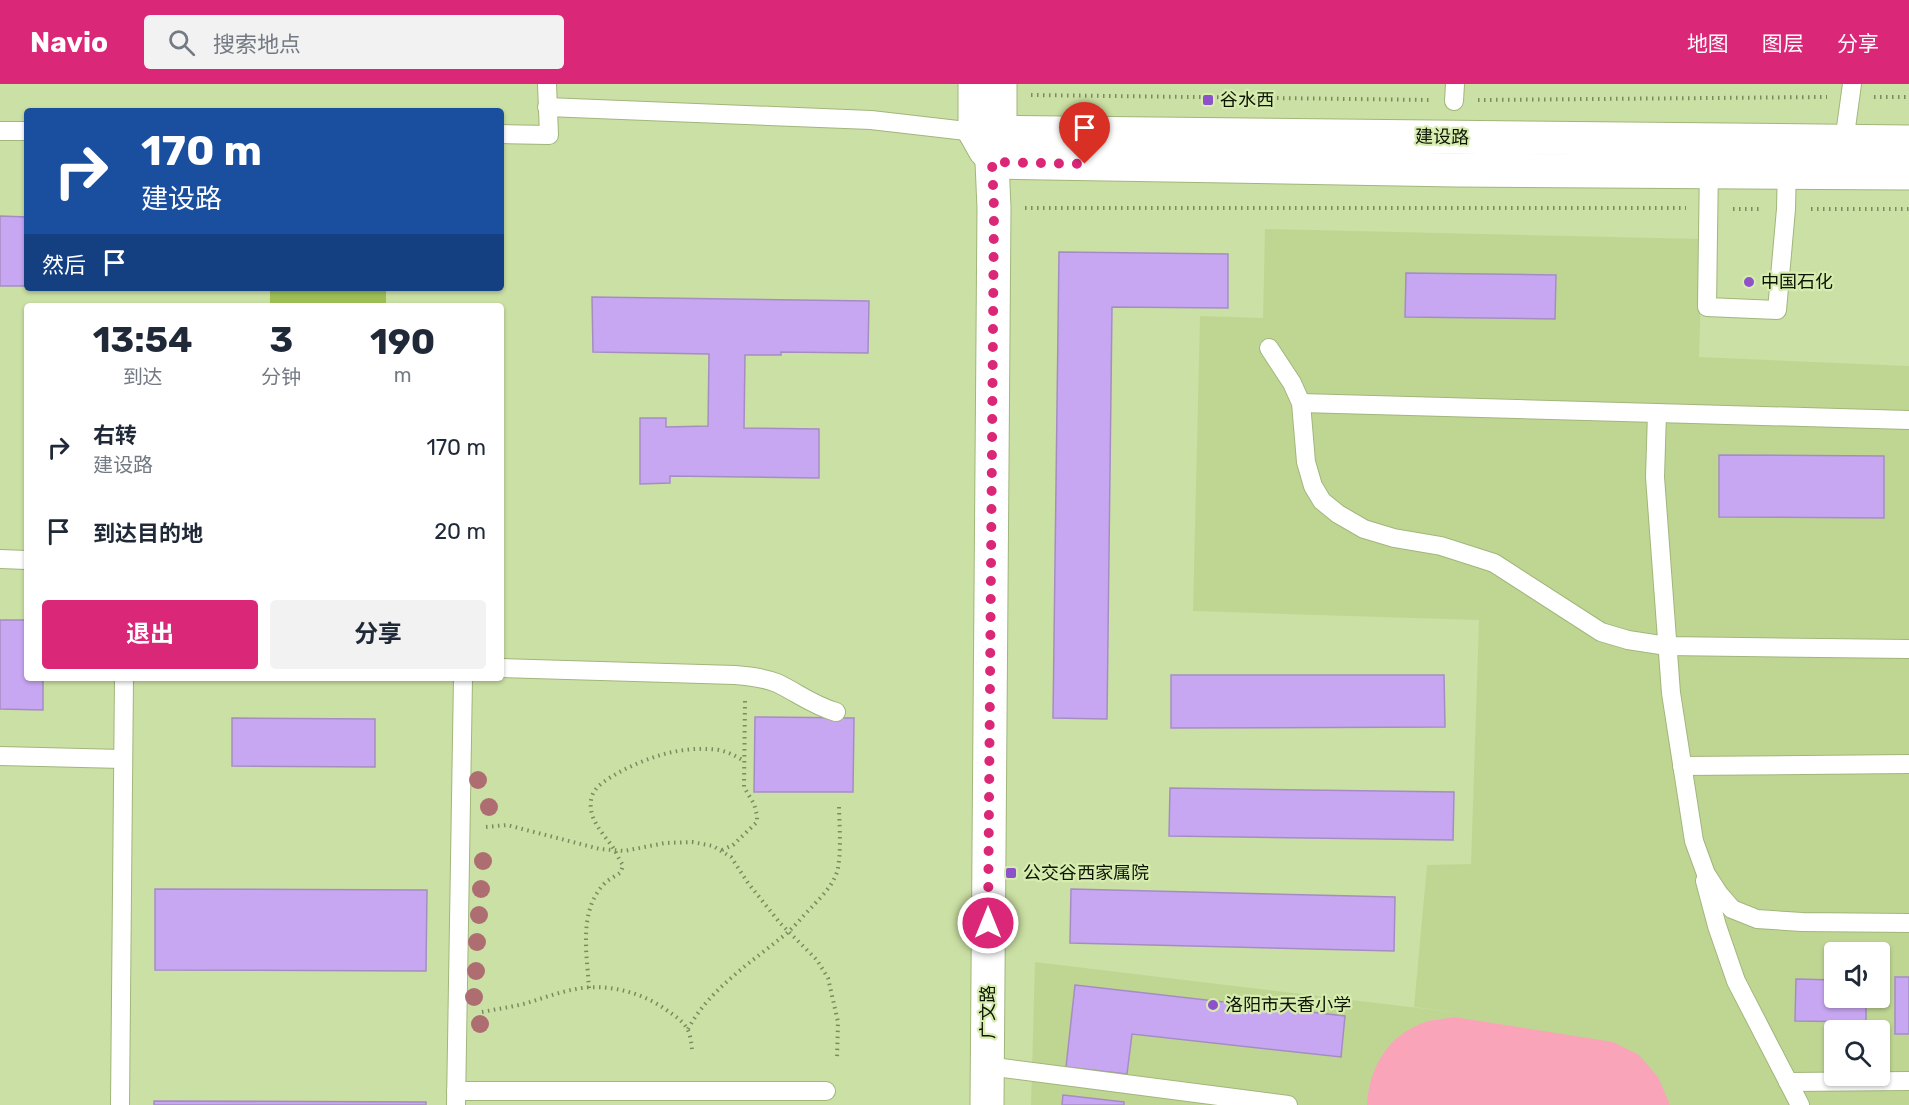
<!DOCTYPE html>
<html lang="zh">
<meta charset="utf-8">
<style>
body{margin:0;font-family:Rubik,"Noto Sans SC",sans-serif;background:#f2f2f3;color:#1f2937;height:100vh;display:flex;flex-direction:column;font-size:22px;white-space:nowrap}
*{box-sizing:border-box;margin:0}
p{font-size:20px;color:#747a83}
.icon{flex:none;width:33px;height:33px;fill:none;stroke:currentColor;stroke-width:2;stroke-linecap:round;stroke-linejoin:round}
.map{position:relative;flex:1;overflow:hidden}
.side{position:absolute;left:24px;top:219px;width:480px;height:378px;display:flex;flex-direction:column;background:#fff;border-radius:6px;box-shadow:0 2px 4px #0004}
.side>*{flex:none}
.hud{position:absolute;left:24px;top:24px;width:480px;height:183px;border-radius:6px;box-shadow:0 2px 4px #0004;background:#1a4fa0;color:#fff;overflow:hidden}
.controls{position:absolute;left:1824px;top:858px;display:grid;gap:12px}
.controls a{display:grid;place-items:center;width:66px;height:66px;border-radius:6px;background:#fff;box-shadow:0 2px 4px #0004;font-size:30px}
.pin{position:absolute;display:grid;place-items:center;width:51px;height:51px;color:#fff;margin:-62px -26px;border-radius:50% 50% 50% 0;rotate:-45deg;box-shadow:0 0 6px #0007}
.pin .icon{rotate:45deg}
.me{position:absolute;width:66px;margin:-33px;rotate:0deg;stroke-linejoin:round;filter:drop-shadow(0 0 4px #0008)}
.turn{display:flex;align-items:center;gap:21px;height:126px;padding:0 18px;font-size:27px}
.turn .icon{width:78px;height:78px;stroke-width:2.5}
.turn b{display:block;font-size:42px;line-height:51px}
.then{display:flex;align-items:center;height:57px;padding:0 18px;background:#0003;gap:12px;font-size:22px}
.eta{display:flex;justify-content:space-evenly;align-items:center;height:102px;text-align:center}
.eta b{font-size:36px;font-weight:700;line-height:42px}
.primary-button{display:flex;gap:12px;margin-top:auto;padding:12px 18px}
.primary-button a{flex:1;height:69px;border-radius:6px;background:#db2777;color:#fff;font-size:24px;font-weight:700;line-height:69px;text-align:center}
.primary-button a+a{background:#f2f2f3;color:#1f2937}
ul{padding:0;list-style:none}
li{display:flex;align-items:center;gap:18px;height:84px;padding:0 18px}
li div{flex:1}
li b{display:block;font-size:22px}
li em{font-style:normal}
header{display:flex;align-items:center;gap:36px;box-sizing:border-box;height:84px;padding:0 30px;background:#db2777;color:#fff}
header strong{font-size:28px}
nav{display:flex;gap:33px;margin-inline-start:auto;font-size:21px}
.search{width:420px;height:54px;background:#f2f2f3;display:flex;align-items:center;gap:15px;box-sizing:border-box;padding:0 21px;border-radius:6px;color:#747a83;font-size:22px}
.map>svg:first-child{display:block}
.built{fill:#bfd693;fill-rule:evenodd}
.green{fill:#f9a4b8}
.water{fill:#9ebf56}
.building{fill:#c8a7f2;stroke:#a58dc4;stroke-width:1.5}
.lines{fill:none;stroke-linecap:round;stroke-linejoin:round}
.service-casing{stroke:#a1b67b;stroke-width:20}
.tertiary-casing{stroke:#a1b67b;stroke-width:35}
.path{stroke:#7b8a5f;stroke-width:4;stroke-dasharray:1.5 4.5;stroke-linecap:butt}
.service{stroke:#fff;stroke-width:18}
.tertiary{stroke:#fff;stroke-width:33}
.tree{fill:#ae6e71}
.route{stroke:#db2777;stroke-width:10;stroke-dasharray:0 18}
.poi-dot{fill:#8d52c9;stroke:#d7edb0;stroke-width:2}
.labels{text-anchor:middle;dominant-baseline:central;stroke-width:4.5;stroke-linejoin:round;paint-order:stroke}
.poi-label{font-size:18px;fill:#0d1401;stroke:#d7edb0;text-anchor:start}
.street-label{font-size:18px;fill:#0d1401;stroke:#d7edb0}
</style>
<header>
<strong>Navio</strong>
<div class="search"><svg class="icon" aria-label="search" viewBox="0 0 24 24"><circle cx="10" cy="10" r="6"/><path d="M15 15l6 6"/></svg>搜索地点</div>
<nav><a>地图</a><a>图层</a><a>分享</a></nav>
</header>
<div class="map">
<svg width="1909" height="1021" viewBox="0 0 1909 1021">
<rect width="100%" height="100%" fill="#cbe0a4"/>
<path class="built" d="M1265,145L1703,155L1699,273L1909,282V1021H1031L1035,878L1469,930L1414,923L1427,781L1471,780L1479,536L1193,527L1200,232L1263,234ZM1834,868H1880V914H1834ZM1834,946H1880V992H1834Z"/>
<path class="green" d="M1454,933L1613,958L1639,971L1658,993L1670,1021H1367C1369,984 1388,950 1426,938C1435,935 1445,935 1454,933Z"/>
<polygon class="water" points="270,204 386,205 386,222 270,222"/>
<g class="building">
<polygon points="0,132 27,133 27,202 0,202"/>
<polygon points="1059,168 1228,170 1228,224 1112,223 1107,635 1053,634"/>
<polygon points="1406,189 1556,191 1555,235 1405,233"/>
<polygon points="592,213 869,217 868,269 781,268 781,271 745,271 744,344 819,345 819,394 670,392 670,399 640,400 640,334 666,334 666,343 708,342 709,270 593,268"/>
<polygon points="1719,371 1884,372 1884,434 1719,433"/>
<polygon points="0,536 27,536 27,594 43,594 43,626 0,625"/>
<polygon points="1171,591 1444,591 1445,643 1171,644"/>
<polygon points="755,633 854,634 853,708 754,708"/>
<polygon points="232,634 375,635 375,683 232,682"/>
<polygon points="1170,704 1454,708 1453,756 1169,752"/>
<polygon points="155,805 427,806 426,887 155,886"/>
<polygon points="1071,805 1395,813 1394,867 1070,859"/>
<rect x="1895" y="893" width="14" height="57"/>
<polygon points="1796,895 1834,896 1834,914 1866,914 1866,938 1795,937"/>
<polygon points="1075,901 1345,932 1341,973 1132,950 1127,990 1066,983"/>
<polygon points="1063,1011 1124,1018 1124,1021 1062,1021"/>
<polygon points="154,1017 426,1018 426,1021 154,1021"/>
</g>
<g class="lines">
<g class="service-casing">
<g id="service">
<polyline points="1454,17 1455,0"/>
<polyline points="547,23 871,36 975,48"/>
<polyline points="0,47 27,47"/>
<polyline points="501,50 549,51 547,0"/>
<polyline points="1844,58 1852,0"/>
<polyline points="1709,80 1707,223 1777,226 1786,125 1787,81"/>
<polyline points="1269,264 1292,299 1301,319 1306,378 1313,402 1322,417 1338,430 1364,445 1394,454 1441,462 1494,479 1601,548 1628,556 1667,562 1909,565"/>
<polyline points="1301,319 1909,336"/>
<polyline points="1657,329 1655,393 1671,609 1694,757 1706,790 1719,810 1732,825 1757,835 1802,838 1909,839"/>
<polyline points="0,475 27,476"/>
<path d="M501,584L735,591C749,592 764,594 777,599C798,609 812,621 836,628"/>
<polyline points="0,672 123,675"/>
<polyline points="1682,682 1909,680"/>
<polyline points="1705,797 1717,842 1736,897 1800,1021"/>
<polyline points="987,982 1288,1021"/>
<polyline points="1788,998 1909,997"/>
<polyline points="456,1007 826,1007"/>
<polyline points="120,1021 124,594"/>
<polyline points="456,1021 463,594"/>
</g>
</g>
<g class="tertiary-casing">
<g id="tertiary">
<polyline points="975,0 975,48 985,66"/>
<polyline points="975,48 1909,58"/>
<polyline points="992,78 1455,86 1909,89"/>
<polyline points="987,1021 994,124 992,78 1000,48 1000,0"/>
</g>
</g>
<g class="path">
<polyline points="1031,11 1431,16"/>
<polyline points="1874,13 1909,13"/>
<polyline points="1478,16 1827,13"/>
<polyline points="1025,124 1686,124"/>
<polyline points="1733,125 1761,125"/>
<polyline points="1811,125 1909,125"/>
<polyline points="486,743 507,741 600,765 624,767 665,759 692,758 713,762 731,773 748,799 780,839 817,876 828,894 838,938 837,975"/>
<polyline points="722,766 733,761 757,738 757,731 754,720 744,703 745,616"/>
<path d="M589,904C587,870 578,826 605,799C609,795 616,792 621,788L623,781C619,776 617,770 614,765C604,750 588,736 591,716C593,703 606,696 616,690C647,673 682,661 719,666C728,668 736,672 744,677"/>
<path d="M482,928C497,925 512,923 527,919C543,914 560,908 576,905C606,899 641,908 665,925C684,938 690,942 692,965"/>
<path d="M688,945C710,904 752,878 787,849C795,842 802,833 810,825C820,814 832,803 837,788C842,769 839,739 839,719"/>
</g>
<use href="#service" class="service"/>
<use href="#tertiary" class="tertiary"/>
</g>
<g class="tree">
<circle cx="478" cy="696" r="9"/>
<circle cx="489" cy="723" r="9"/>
<circle cx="483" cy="777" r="9"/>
<circle cx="481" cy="805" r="9"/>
<circle cx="479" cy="831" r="9"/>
<circle cx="477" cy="858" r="9"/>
<circle cx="476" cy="887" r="9"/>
<circle cx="474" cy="913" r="9"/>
<circle cx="480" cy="940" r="9"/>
</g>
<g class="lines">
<polyline class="route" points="988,839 994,124 992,78 1085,80"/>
</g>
<g class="poi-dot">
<rect x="1202" y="10" width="12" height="12" rx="3"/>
<circle cx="1749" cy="198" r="6"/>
<rect x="1005" y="783" width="12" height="12" rx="3"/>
<circle cx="1213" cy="921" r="6"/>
</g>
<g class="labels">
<g class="poi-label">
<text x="1220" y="16">谷水西</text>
<text x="1761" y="198">中国石化</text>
<text x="1023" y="789">公交谷西家属院</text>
<text x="1225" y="921">洛阳市天香小学</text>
</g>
<g class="street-label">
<text transform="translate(1442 53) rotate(1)">建设路</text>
<text transform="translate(988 928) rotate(-90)">广文路</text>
</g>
</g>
</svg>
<div class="controls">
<a><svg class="icon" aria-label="sound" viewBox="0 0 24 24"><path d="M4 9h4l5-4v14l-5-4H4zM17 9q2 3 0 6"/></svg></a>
<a><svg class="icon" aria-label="search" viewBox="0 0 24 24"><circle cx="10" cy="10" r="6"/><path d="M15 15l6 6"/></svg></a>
</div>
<div class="pin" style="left:1085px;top:80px;background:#d93025"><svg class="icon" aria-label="arrive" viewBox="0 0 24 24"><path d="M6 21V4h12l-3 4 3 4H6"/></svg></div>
<svg class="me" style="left:988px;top:839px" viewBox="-20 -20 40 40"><circle r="17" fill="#db2777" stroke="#fff" stroke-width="3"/><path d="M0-11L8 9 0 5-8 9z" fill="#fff"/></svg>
<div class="hud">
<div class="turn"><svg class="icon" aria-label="right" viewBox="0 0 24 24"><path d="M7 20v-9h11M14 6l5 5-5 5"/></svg><div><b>170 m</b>建设路</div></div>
<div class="then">然后<svg class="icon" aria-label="arrive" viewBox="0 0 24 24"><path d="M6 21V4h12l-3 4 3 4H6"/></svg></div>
</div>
<section class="side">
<div class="eta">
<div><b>13:54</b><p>到达</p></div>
<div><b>3</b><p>分钟</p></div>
<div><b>190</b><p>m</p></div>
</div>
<ul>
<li><svg class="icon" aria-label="right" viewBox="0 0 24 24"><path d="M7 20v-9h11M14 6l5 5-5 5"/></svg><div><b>右转</b><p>建设路</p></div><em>170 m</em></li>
<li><svg class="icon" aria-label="arrive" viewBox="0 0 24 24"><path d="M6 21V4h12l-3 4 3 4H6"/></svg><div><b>到达目的地</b></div><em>20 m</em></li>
</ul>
<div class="primary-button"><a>退出</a><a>分享</a></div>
</section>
</div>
